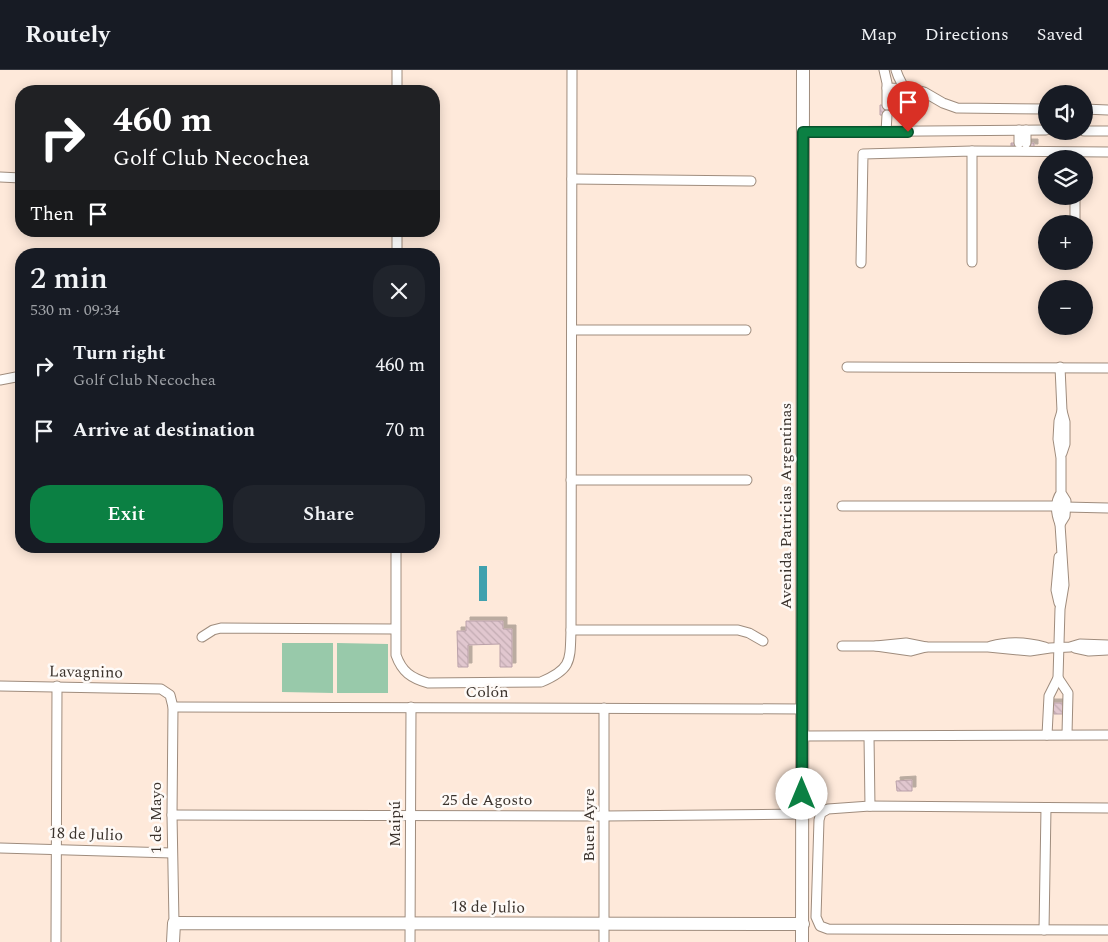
<!DOCTYPE html>
<meta charset="utf-8">
<style>
body{margin:0;font-family:Spectral,serif;background:#20242c;color:#f1f3f6;height:100vh;display:flex;flex-direction:column;font-size:19px;white-space:nowrap}
*{box-sizing:border-box;margin:0}
p{font-size:16px;color:#9ea1a6}
.icon{flex:none;width:28px;height:28px;fill:none;stroke:currentColor;stroke-width:2;stroke-linecap:round;stroke-linejoin:round}
.map{position:relative;flex:1;overflow:hidden}
.side{position:absolute;left:15px;top:178px;width:425px;height:305px;display:flex;flex-direction:column;background:#171b24;border-radius:20px;box-shadow:0 2px 12px #0003}
.side>*{flex:none}
.banner{position:absolute;left:15px;top:15px;width:425px;height:152px;border-radius:20px;box-shadow:0 2px 12px #0003;background:#202124;color:#fff;overflow:hidden}
.tools{position:absolute;left:1038px;top:15px;display:grid;gap:10px}
.tools a{display:grid;place-items:center;width:55px;height:55px;border-radius:50%;background:#171b24;box-shadow:0 2px 12px #0003;font-size:25px}
.pin{position:absolute;display:grid;place-items:center;width:42px;height:42px;color:#fff;margin:-51px -21px;border-radius:50% 50% 50% 0;rotate:-45deg;box-shadow:0 0 5px #0007}
.pin .icon{rotate:45deg}
.me{position:absolute;width:55px;margin:-28px;rotate:0deg;stroke-linejoin:round;filter:drop-shadow(0 0 4px #0008)}
.turn{display:flex;align-items:center;gap:18px;height:105px;padding:0 15px;font-size:22px}
.turn .icon{width:65px;height:65px;stroke-width:2.5}
.turn b{display:block;font-size:35px;line-height:42px}
.then{display:flex;align-items:center;height:48px;padding:0 15px;background:#0003;gap:10px;font-size:19px}
.round{display:grid;place-items:center;flex:none;width:52px;height:52px;border-radius:20px;background:#20242c}
.headline{display:flex;align-items:center;justify-content:space-between;height:85px;padding:0 15px}
h1{font-size:30px;font-weight:600;line-height:38px}
.cta{display:flex;gap:10px;margin-top:auto;padding:10px 15px}
.cta a{flex:1;height:58px;border-radius:20px;background:#0b8043;color:#fff;font-size:20px;font-weight:600;line-height:58px;text-align:center}
.cta a+a{background:#20242c;color:#f1f3f6}
ul{padding:0;list-style:none}
li{display:flex;align-items:center;gap:15px;height:65px;padding:0 15px}
li div{flex:1}
li b{display:block;font-size:19px}
li em{font-style:normal}
header{display:flex;align-items:center;gap:30px;box-sizing:border-box;height:70px;padding:0 25px;background:#171b24;border-bottom:1px solid #363941}
header strong{font-size:24px}
nav{display:flex;gap:28px;margin-inline-start:auto;font-size:18px}
.map>svg:first-child{display:block}
.pitch{fill:#98c9aa}
.water{fill:#40a1ae}
.building{fill:url(#building-back-hatch);stroke:#baa1a9;filter:url(#shadow)}
.lines{fill:none;stroke-linecap:round;stroke-linejoin:round}
.street-casing{stroke:#9f8c7d;stroke-width:11}
.secondary-casing{stroke:#9f8c7d;stroke-width:14}
.street{stroke:#fff;stroke-width:9}
.secondary{stroke:#fff;stroke-width:12}
.route-casing{stroke:#07532c;stroke-width:12}
.route{stroke:#0b8043;stroke-width:9}
.labels{text-anchor:middle;dominant-baseline:central;stroke-width:5;stroke-linejoin:round;paint-order:stroke}
.street-label{font-size:16px;fill:#3b332d;stroke:#fefaf7}
</style>
<header>
<strong>Routely</strong>
<nav><a>Map</a><a>Directions</a><a>Saved</a></nav>
</header>
<div class="map">
<svg width="1108" height="872" viewBox="0 0 1108 872">
<defs>
<pattern id="building-back-hatch" width="6" height="6" patternUnits="userSpaceOnUse" patternTransform="scale(1.25)"><rect width="6" height="6" fill="#e1c7cf"/><path d="M-1 5l2 2M0 0l6 6M5-1l2 2" fill="none" stroke="#c2abb2"/></pattern>
<filter id="shadow"><feDropShadow dx="4" dy="-4" stdDeviation="0" flood-color="#0004"/></filter>
</defs>
<rect width="100%" height="100%" fill="#fee9da"/>
<g class="pitch">
<polygon points="282,573 333,573 333,623 282,622"/>
<polygon points="337,573 388,574 388,623 337,623"/>
</g>
<rect class="water" x="479" y="496" width="8" height="35"/>
<g class="building">
<polygon points="880,35 916,36 915,46 880,45"/>
<polygon points="1011,73 1034,73 1034,78 1011,77"/>
<polygon points="466,551 503,551 503,559 512,559 512,597 500,597 500,574 468,575 468,597 458,597 457,561 466,561"/>
<polygon points="1046,633 1065,633 1065,644 1054,644 1054,641 1046,641"/>
<polygon points="912,710 912,721 897,721 896,711"/>
</g>
<g class="lines">
<g class="street-casing">
<g id="street">
<polyline points="884,0 887,13 887,35"/>
<path d="M896,0C900,15 908,17 908,35"/>
<polyline points="887,18 913,19 924,22 943,33 957,38 1046,39"/>
<polyline points="397,21 397,0"/>
<polyline points="1084,39 1108,40"/>
<polyline points="907,47 908,62"/>
<polyline points="1019,60 1019,73"/>
<polyline points="1026,60 1026,73"/>
<polyline points="1084,61 1108,61"/>
<polyline points="803,62 1046,60"/>
<polyline points="886,62 887,45"/>
<polyline points="972,81 972,192"/>
<polyline points="0,107 21,108"/>
<polyline points="572,109 751,111"/>
<polyline points="1075,154 1075,126"/>
<polyline points="397,184 397,161"/>
<polyline points="861,193 863,84 972,81 1108,82"/>
<polyline points="1075,193 1075,191"/>
<polyline points="572,260 746,260"/>
<polyline points="847,297 1108,298"/>
<polyline points="1060,297 1062,341 1065,352 1065,374 1062,383"/>
<polyline points="0,310 21,306"/>
<polyline points="571,410 747,410"/>
<path d="M1061,423C1054,433 1056,444 1060,454L1065,446L1066,431L1061,423V388L1058,369L1059,351L1062,341"/>
<polyline points="842,436 1057,436"/>
<polyline points="1065,437 1108,438"/>
<path d="M396,476V585C402,602 411,608 428,613L541,612C572,599 570,591 571,560L572,0"/>
<polyline points="1059,533 1056,520 1059,487"/>
<polyline points="571,560 738,560 749,563 763,571"/>
<polyline points="202,567 213,560 221,558 395,559"/>
<polyline points="842,576 876,576 906,573 926,577"/>
<polyline points="876,576 911,581 926,577 988,577 1030,581 1050,578 1070,577 1080,574 1108,575"/>
<path d="M991,576C1008,571 1027,572 1045,577"/>
<polyline points="1075,578 1089,581 1108,580"/>
<polyline points="1058,608 1068,623 1067,664"/>
<polyline points="0,616 161,619 170,625 173,637 172,745 174,853"/>
<polyline points="173,637 802,639"/>
<polyline points="1047,665 1049,626 1058,608 1060,539 1064,515 1060,454"/>
<polyline points="802,666 1108,665"/>
<polyline points="869,667 870,736"/>
<polyline points="1108,738 870,736 828,739 821,743 819,750 816,847 820,856 828,859 1108,860"/>
<polyline points="172,745 605,746 803,744"/>
<polyline points="0,778 172,783"/>
<polyline points="1044,860 1046,738"/>
<polyline points="56,872 57,616"/>
<polyline points="410,872 411,637"/>
<polyline points="604,872 604,638"/>
</g>
</g>
<g class="secondary-casing">
<g id="secondary">
<polyline points="173,872 174,853 803,854"/>
<polyline points="802,872 803,0"/>
</g>
</g>
<use href="#street" class="street"/>
<use href="#secondary" class="secondary"/>
</g>
<g class="lines">
<g class="route-casing">
<polyline id="route" points="802,724 803,62 908,62"/>
</g>
<use href="#route" class="route"/>
</g>
<g class="labels">
<g class="street-label">
<text transform="translate(786 436) rotate(-90)">Avenida Patricias Argentinas</text>
<text transform="translate(86 602) rotate(1)">Lavagnino</text>
<text x="487" y="622">Colón</text>
<text x="487" y="730">25 de Agosto</text>
<text transform="translate(156 748) rotate(-90)">1 de Mayo</text>
<text transform="translate(395 754) rotate(-90)">Maipú</text>
<text transform="translate(589 755) rotate(-90)">Buen Ayre</text>
<text transform="translate(86 764) rotate(2)">18 de Julio</text>
<text transform="translate(488 837) rotate(1)">18 de Julio</text>
</g>
</g>
</svg>
<div class="tools">
<a><svg class="icon" aria-label="sound" viewBox="0 0 24 24"><path d="M4 9h4l5-4v14l-5-4H4zM17 9q2 3 0 6"/></svg></a>
<a><svg class="icon" aria-label="layers" viewBox="0 0 24 24"><path d="M12 4l9 5-9 5-9-5zM3 14l9 5 9-5"/></svg></a>
<a>+</a>
<a>−</a>
</div>
<div class="pin" style="left:908px;top:62px;background:#d93025"><svg class="icon" aria-label="arrive" viewBox="0 0 24 24"><path d="M6 21V4h12l-3 4 3 4H6"/></svg></div>
<svg class="me" style="left:802px;top:724px" viewBox="-20 -20 40 40"><circle r="19" fill="#fff"/><path d="M0-13L10 11 0 6-10 11z" fill="#0b8043"/></svg>
<div class="banner">
<div class="turn"><svg class="icon" aria-label="right" viewBox="0 0 24 24"><path d="M7 20v-9h11M14 6l5 5-5 5"/></svg><div><b>460 m</b>Golf Club Necochea</div></div>
<div class="then">Then<svg class="icon" aria-label="arrive" viewBox="0 0 24 24"><path d="M6 21V4h12l-3 4 3 4H6"/></svg></div>
</div>
<section class="side">
<div class="headline"><div><h1>2 min</h1><p>530 m · 09:34</p></div><a class="round"><svg class="icon" aria-label="close" viewBox="0 0 24 24"><path d="M6 6l12 12M18 6L6 18"/></svg></a></div>
<ul>
<li><svg class="icon" aria-label="right" viewBox="0 0 24 24"><path d="M7 20v-9h11M14 6l5 5-5 5"/></svg><div><b>Turn right</b><p>Golf Club Necochea</p></div><em>460 m</em></li>
<li><svg class="icon" aria-label="arrive" viewBox="0 0 24 24"><path d="M6 21V4h12l-3 4 3 4H6"/></svg><div><b>Arrive at destination</b></div><em>70 m</em></li>
</ul>
<div class="cta"><a>Exit</a><a>Share</a></div>
</section>
</div>
